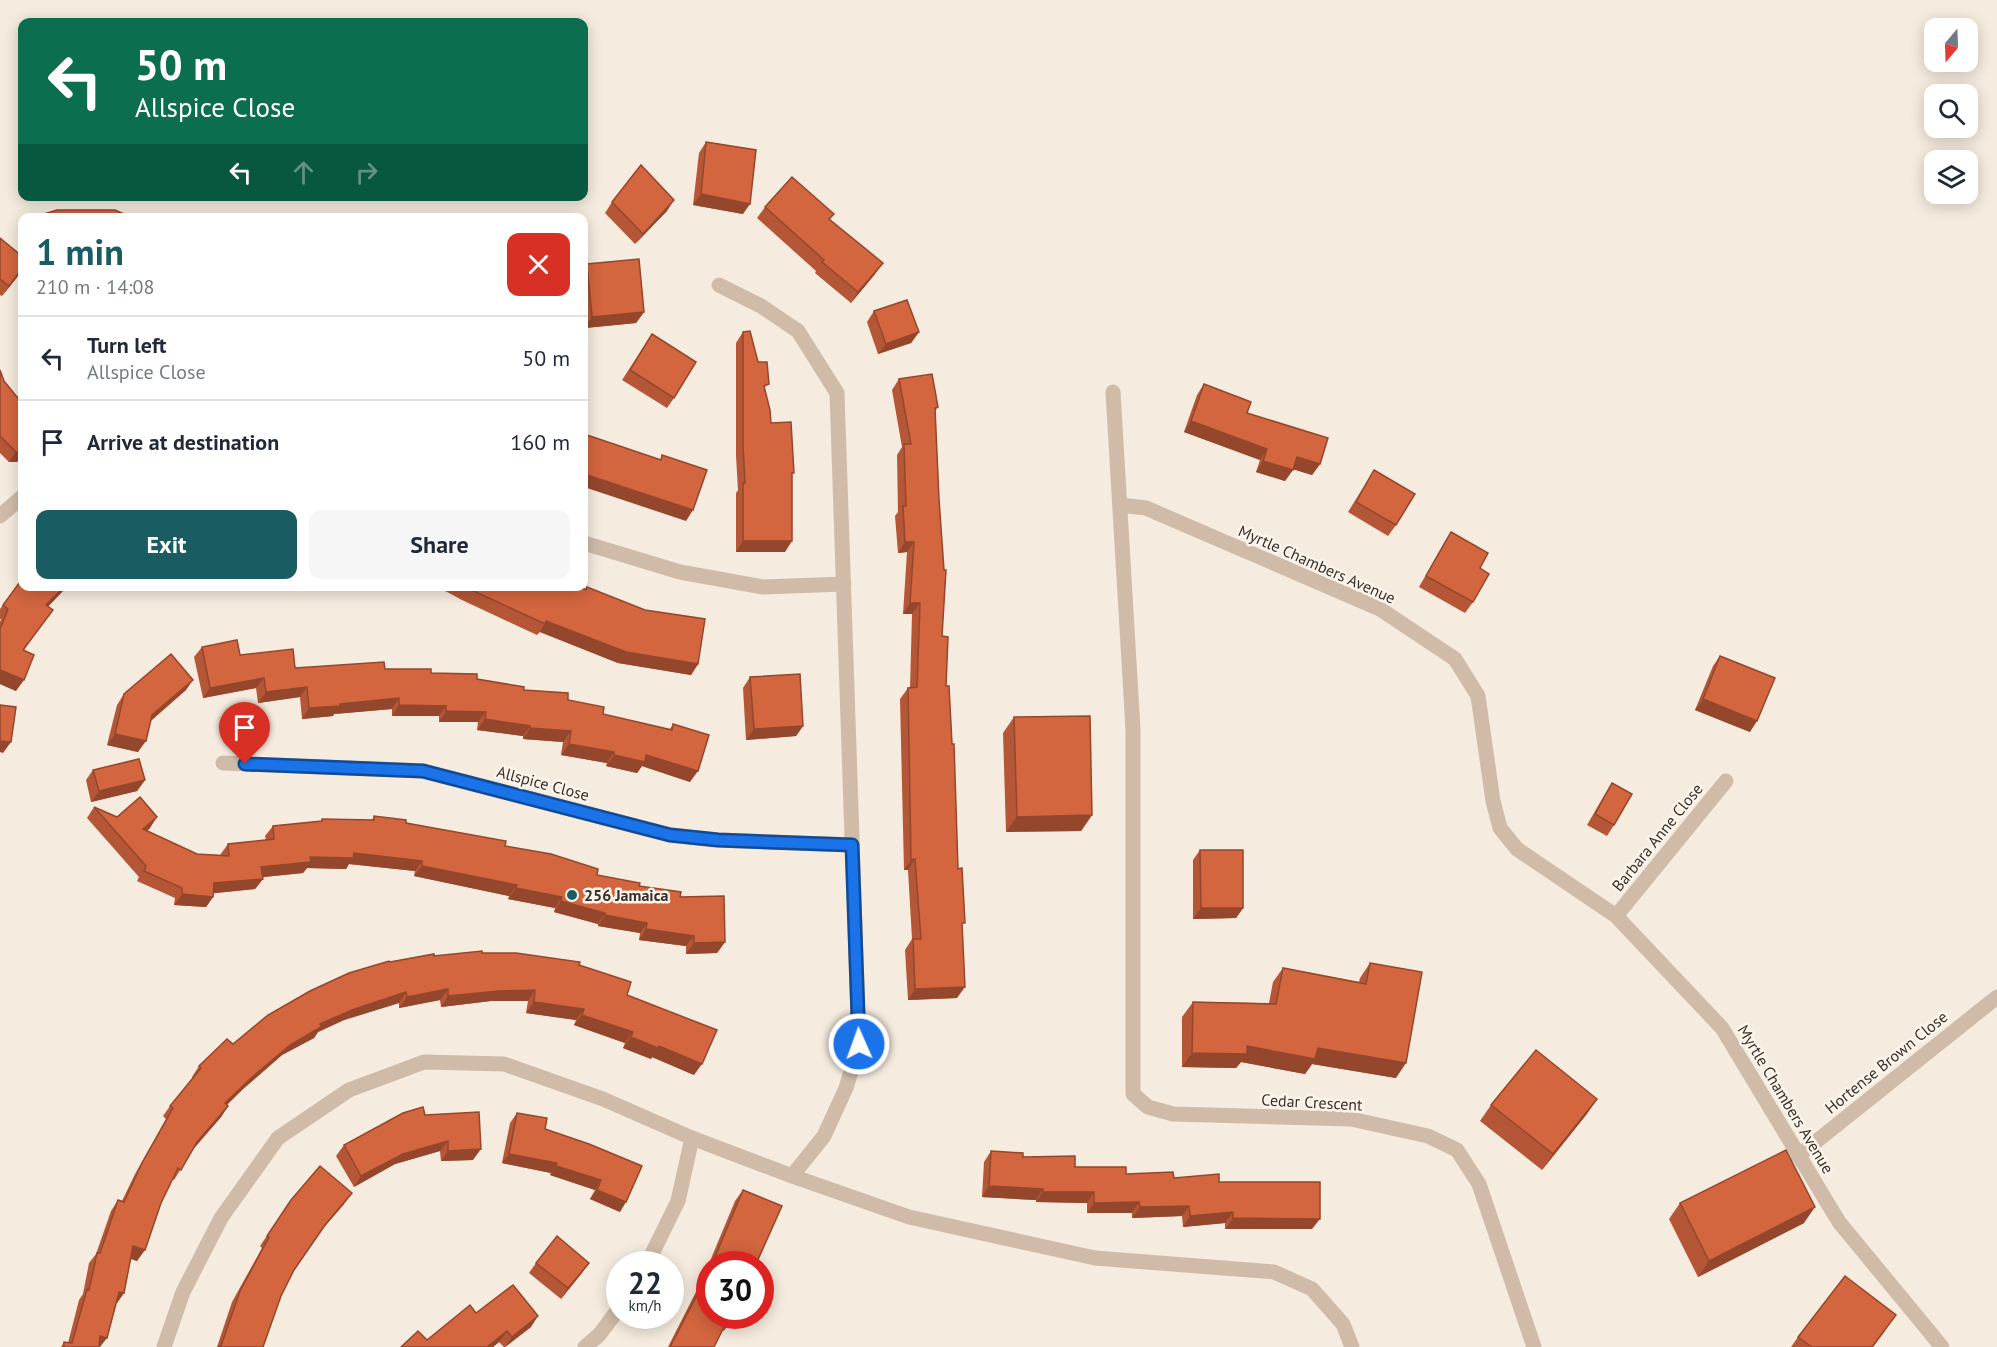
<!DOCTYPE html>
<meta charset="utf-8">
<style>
body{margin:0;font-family:"PT Sans",sans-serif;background:#f6f6f7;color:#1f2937;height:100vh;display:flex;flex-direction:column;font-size:22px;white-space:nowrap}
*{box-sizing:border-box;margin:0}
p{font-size:20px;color:#747a83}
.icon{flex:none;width:33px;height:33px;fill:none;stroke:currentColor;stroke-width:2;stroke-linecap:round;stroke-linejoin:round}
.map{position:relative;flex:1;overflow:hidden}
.side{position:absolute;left:18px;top:213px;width:570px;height:378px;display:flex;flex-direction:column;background:#fff;border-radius:12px;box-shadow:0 3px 15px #0003}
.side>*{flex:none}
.top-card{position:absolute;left:18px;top:18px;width:570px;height:183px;border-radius:12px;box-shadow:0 3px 15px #0003;background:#0b6e4f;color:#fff;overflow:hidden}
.needle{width:39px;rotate:199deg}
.tools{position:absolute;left:1924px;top:18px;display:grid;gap:12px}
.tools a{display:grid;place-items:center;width:54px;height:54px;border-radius:12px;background:#fff;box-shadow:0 3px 15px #0003;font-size:30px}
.speed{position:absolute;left:606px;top:1251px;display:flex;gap:12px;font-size:30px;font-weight:700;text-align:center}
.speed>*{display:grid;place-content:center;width:78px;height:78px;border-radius:50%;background:#fff;box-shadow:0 3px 15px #0003;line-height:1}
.speed small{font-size:15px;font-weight:400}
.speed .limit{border:9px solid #d22;background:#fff;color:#111}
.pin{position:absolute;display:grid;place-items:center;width:51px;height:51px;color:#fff;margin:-62px -26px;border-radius:50% 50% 50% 0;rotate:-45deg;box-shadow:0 0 6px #0007}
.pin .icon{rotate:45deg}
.me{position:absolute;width:66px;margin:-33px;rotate:358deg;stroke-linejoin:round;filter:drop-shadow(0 0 4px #0008)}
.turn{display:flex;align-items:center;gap:21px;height:126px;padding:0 18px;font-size:27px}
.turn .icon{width:78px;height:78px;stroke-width:2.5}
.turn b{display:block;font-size:42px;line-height:51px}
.lanes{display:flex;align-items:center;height:57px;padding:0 18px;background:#0003;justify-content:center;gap:30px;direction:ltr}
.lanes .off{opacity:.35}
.round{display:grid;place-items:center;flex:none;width:63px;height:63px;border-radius:12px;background:#f6f6f7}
.head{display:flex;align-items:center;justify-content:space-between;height:102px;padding:0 18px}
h1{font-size:36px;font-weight:700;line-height:45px;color:#195c62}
.button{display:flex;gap:12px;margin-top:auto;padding:12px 18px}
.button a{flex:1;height:69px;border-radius:12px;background:#195c62;color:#fff;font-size:24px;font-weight:700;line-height:69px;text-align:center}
.button a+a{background:#f6f6f7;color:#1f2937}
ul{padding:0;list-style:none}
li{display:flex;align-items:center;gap:18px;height:84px;padding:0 18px;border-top:2px solid #e0e1e3}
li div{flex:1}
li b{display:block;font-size:22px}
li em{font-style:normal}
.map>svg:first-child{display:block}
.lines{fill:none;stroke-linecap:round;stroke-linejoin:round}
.minor{stroke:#cfbba8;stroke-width:15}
.wall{fill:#b55736}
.shaded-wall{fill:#94472c}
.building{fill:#d3653f;stroke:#94472c;stroke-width:1.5}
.route-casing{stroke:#114b97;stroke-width:15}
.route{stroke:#1a73e8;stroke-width:10}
.poi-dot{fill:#195c62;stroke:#fcf5ec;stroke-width:2}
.labels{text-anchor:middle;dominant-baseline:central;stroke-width:5;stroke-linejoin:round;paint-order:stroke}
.street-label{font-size:16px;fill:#3b2f29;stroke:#fcf5ec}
.poi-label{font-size:16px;font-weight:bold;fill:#3b2f29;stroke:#fcf5ec;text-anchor:start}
</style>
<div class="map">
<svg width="1997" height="1347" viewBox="0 0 1997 1347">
<rect width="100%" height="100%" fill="#f5ebde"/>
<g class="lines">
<g class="minor">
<polyline points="719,285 761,306 798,331 837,393 859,1045 846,1088 824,1136 792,1176"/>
<polyline points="1113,392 1133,729 1133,1094 1148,1107 1173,1114 1351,1119 1428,1136 1457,1150 1479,1184 1534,1347"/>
<polyline points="1120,505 1146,508 1380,609 1455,659 1478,696 1493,801 1500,828 1517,849 1616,916 1722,1028 1839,1222 1942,1347"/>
<polyline points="0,516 22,497"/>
<polyline points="584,543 680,572 763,587 844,584"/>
<polyline points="223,763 423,771 670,835 718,840 852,845"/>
<polyline points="1616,916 1726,781"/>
<polyline points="1798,1156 1997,997"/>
<polyline points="647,1264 678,1201 692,1138"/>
<polyline points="164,1347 183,1292 221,1218 278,1138 349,1090 424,1062 504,1064 603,1099 692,1138 792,1176 909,1217 1095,1258 1274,1272 1312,1289 1343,1324 1352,1347"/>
<polyline points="585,1347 599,1335 620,1307"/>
</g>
</g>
<g class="wall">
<polygon points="706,142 743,214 693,205 699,153"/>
<polygon points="612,202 667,211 635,244 605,213"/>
<polygon points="765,207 830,219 875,274 851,303 815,273 816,271 757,218"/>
<polygon points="0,239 22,256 22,271 2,296 0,295"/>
<polygon points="587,264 644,312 636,323 585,328 584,317 584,269"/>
<polygon points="874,311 919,332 911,343 878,354 867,322"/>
<polygon points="743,332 758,362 765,389 771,423 792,476 785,552 736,552 736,493 738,490 736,456 736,343"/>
<polygon points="652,334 674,398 667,408 622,380"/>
<polygon points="0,370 4,381 22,403 17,462 9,462 0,453"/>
<polygon points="899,379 938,407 935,411 942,636 946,686 962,928 957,998 908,1000 905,950 912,939 908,870 904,870 900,699 908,688 910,688 912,614 903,614 907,552 898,553 895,516 898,512 897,455 902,447 892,390"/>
<polygon points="1204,384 1247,413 1320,464 1312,475 1293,469 1285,481 1256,472 1260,460 1184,432 1197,395"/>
<polygon points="1374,470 1396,525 1388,536 1348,512"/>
<polygon points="1451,532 1480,568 1473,602 1465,613 1419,587 1444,543"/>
<polygon points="22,579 48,607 24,650 16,691 0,684 0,622 1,619 0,619 0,609"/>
<polygon points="436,586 579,586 585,589 587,587 698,664 691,675 618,663 540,632 537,635 462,600"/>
<polygon points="202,647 295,668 385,669 431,673 477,679 568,700 603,714 670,729 673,724 690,782 642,766 637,773 606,766 607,763 561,755 563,742 523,739 523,736 477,730 478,722 439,722 439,716 392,716 392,709 334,714 333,716 302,719 300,697 258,703 256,688 203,698 194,657"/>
<polygon points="1720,656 1750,732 1695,710 1713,666"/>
<polygon points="750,677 803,726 796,736 746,740 743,688"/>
<polygon points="186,690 151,721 138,752 107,745 117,705 124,694"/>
<polygon points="1014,717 1092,815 1081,831 1006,832 1003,733"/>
<polygon points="93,770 145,780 137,791 91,802 86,780"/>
<polygon points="1612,783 1614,825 1607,836 1587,825 1605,794"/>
<polygon points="94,807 117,817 150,828 147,831 197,854 220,855 228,844 266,840 265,836 273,826 321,821 322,819 372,820 374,816 406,823 505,846 597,875 680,897 725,942 717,953 686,954 686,946 639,940 640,933 598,926 598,924 554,912 555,908 508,899 509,896 414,876 415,871 349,864 346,869 307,868 303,873 263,877 263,879 255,889 213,893 213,897 206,907 174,905 175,898 137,881 139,877 87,818"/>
<polygon points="1200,850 1243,908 1236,918 1193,919 1193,860"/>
<polygon points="482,953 579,965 627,995 694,1075 652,1057 651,1059 623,1048 625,1043 574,1025 576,1020 526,1013 528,1001 491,1001 441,1007 440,1000 399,1008 399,1003 344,1020 318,1032 314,1038 282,1055 243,1089 227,1105 228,1106 221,1117 194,1148 174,1180 172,1179 161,1203 137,1261 131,1259 124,1293 117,1303 116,1303 100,1347 61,1347 64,1342 68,1343 79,1300 83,1294 89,1263 96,1254 111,1211 118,1200 122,1201 135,1174 166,1119 163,1116 170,1106 193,1078 192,1077 199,1066 233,1044 390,962 434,956"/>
<polygon points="1370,963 1396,1078 1312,1064 1305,1074 1241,1062 1236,1068 1182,1067 1182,1017 1193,1002 1269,1003 1273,982 1283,968 1359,982 1360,978"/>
<polygon points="1597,1099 1586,1115 1542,1170 1480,1121 1491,1105"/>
<polygon points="517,1113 545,1129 589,1144 620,1212 590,1199 595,1190 550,1175 551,1173 502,1163 510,1123"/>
<polygon points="425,1115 473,1160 441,1161 440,1151 395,1164 354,1187 336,1156 344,1145"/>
<polygon points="991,1151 1023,1157 1075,1167 1126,1174 1219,1182 1312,1229 1225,1229 1225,1223 1183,1227 1182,1216 1132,1218 1132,1213 1087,1213 1087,1203 1036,1202 1036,1200 982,1197 984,1162"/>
<polygon points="743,1190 756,1264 710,1264 710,1316 734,1316 724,1331 722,1330 714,1347 668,1347 703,1278 735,1201"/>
<polygon points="291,1200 344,1204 319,1233 294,1270 281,1296 263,1347 217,1347 232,1302 262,1248 260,1246"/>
<polygon points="1680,1203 1804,1223 1698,1277 1669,1219"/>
<polygon points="536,1263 589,1263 561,1299 529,1273"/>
<polygon points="476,1313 531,1327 505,1347 504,1347 499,1342 493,1347 401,1347 427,1340"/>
<polygon points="1885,1331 1873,1347 1791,1347 1798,1337"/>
</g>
<g class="shaded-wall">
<polygon points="701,194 750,204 743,214 693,205"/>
<polygon points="674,200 667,211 635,244 643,234"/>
<polygon points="883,263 875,274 851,303 858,292"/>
<polygon points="22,269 22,271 2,296 9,286"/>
<polygon points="644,312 636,323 585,328 592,317"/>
<polygon points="919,332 911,343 878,354 886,344"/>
<polygon points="1191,421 1267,449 1260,460 1184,432"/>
<polygon points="16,452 22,452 22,457 17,462 9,462"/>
<polygon points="1297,457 1320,464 1312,475 1289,468"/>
<polygon points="1263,461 1293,470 1285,481 1256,472"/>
<polygon points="584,474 693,510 686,521 584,487"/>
<polygon points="743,541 792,541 785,552 736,552"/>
<polygon points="905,542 914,542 907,552 898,553"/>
<polygon points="65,586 68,586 39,616 46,605"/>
<polygon points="910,603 920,603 912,614 903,614"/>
<polygon points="546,621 698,664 691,675 618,663 540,632"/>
<polygon points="0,670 24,680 16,691 0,684"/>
<polygon points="264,678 256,688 203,698 210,688"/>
<polygon points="193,680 186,690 144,726 152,715"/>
<polygon points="307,687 300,697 258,703 266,692"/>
<polygon points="399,698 392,709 334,714 333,716 302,719 309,708 340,704"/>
<polygon points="1703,699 1757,721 1750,732 1695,710"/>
<polygon points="399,705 446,706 439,716 392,716"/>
<polygon points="446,711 486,712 478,722 439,722"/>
<polygon points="485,719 530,726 523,736 477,730"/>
<polygon points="803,726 796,736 746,740 754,729"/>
<polygon points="530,728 571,731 563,742 523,739"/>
<polygon points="115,734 146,741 138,752 107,745"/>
<polygon points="0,741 11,742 3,753 0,752"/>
<polygon points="569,744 614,752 607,763 561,755"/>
<polygon points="614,755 646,755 698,771 690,782 642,766 637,773 606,766"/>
<polygon points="145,780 137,791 91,802 99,791"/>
<polygon points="1092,815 1081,831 1006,832 1017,817"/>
<polygon points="157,817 150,828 136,840 143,829"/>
<polygon points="354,853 422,861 415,871 349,864 346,869 307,868 303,873 254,878 261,867 310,857"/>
<polygon points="915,859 908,870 904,870 911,860"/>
<polygon points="422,866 517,885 509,896 414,876"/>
<polygon points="263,879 255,889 207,894 214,883"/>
<polygon points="516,888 562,897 555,908 508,899"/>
<polygon points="182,894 213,897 206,907 174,905"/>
<polygon points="561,901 605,913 598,924 554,912"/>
<polygon points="1201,908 1243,908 1236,918 1193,919"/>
<polygon points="605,915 647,923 640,933 598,926"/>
<polygon points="646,929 694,936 686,946 639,940"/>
<polygon points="725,942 717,953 686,954 694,943"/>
<polygon points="965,987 957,998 908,1000 915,989"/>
<polygon points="448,989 440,1000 399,1008 407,997"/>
<polygon points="535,990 528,1001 491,1001 441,1007 448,996 499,991"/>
<polygon points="406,992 399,1003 344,1020 318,1032 314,1038 282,1055 243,1089 217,1114 225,1103 250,1079 290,1045 320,1024 352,1010"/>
<polygon points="534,1002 584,1009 576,1020 526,1013"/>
<polygon points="582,1015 633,1032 625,1043 574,1025"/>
<polygon points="631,1037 659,1046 702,1064 694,1075 652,1057 651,1059 623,1048"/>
<polygon points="1247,1046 1318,1048 1406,1063 1396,1078 1312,1064 1305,1074 1241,1062 1236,1068 1182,1067 1192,1053"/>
<polygon points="1597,1099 1586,1115 1542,1170 1553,1154"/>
<polygon points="228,1106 221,1117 190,1153 197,1142"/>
<polygon points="448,1141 440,1151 395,1164 354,1187 361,1176 403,1154"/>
<polygon points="481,1149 473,1160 441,1161 448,1151"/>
<polygon points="509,1154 557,1163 551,1173 502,1163"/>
<polygon points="556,1166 601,1180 595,1190 550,1175"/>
<polygon points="989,1186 1043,1189 1036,1200 982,1197"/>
<polygon points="597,1190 626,1202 620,1212 590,1199"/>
<polygon points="1043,1192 1094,1192 1087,1203 1036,1202"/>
<polygon points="352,1193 344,1204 317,1235 325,1225"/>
<polygon points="1139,1202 1132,1213 1087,1213 1094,1203"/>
<polygon points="1189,1206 1182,1216 1132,1218 1140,1207"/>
<polygon points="1815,1207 1804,1223 1698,1277 1709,1261"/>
<polygon points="1233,1212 1225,1223 1183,1227 1190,1216"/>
<polygon points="1233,1218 1320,1219 1312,1229 1225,1229"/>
<polygon points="133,1246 145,1250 137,1261 126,1257"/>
<polygon points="589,1263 582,1273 561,1299 568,1288"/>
<polygon points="119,1292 124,1293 117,1303 112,1302"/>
<polygon points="538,1316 531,1327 505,1347 512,1337"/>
<polygon points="507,1331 499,1342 493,1347 487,1347"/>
<polygon points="100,1336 107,1338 100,1347 93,1347"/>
</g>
<g class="building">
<polygon points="706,142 756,150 750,204 701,194"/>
<polygon points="641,165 674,200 643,234 612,202"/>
<polygon points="792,177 834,214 829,219 883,263 858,292 822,262 824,260 765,207"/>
<polygon points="57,210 115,210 133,218 31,218"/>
<polygon points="0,238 22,256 22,269 9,286 0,279"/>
<polygon points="639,259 644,312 592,317 587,264"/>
<polygon points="907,300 919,332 886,344 874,311"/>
<polygon points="750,331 758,362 767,362 769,384 764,386 770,410 771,423 791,422 794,473 792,473 792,541 743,541 743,483 745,483 743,445 743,332"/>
<polygon points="652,334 696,362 674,398 630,370"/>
<polygon points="0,370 4,381 22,403 22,452 16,452 0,436"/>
<polygon points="932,374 938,407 935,408 939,499 944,570 946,570 942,636 948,637 946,686 949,686 952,744 954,744 958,869 962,868 965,923 962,923 965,987 915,989 913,939 921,939 915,859 911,860 908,688 917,687 920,603 910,603 914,542 905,542 903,506 906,506 904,444 911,444 899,379"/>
<polygon points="1204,384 1251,402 1247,413 1328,438 1320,464 1297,457 1293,470 1263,461 1267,449 1191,421"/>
<polygon points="584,434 661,460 662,455 707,470 693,510 584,474"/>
<polygon points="1374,470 1415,494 1396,525 1356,502"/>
<polygon points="1451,532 1488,553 1480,568 1489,574 1473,602 1426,576"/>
<polygon points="22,579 22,586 65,586 46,605 53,610 23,650 34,655 24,680 0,670 0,629 8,609 3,605"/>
<polygon points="463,586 579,586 586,590 587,587 645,610 705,619 698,664 626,652 546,621 545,624"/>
<polygon points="237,640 240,655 293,649 295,668 384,662 385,669 431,669 431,673 477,674 477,679 524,687 524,690 568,693 568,700 604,707 603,714 672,730 673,724 709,735 698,771 646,755 645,762 614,755 614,752 569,744 571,731 530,728 530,726 485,719 486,712 446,711 446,706 399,705 399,698 340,704 340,706 309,708 307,687 266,692 264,678 210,688 202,647"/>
<polygon points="171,654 193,680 152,715 146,741 115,734 124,694"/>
<polygon points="1720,656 1775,678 1757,721 1703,699"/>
<polygon points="800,674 803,726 754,729 750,677"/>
<polygon points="0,705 16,707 11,742 0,741"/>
<polygon points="1090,716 1092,815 1017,817 1014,717"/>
<polygon points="139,759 145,780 99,791 93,770"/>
<polygon points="1612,783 1632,794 1614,825 1595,814"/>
<polygon points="140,797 157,817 143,829 197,854 229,856 228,844 274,839 273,826 322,821 322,819 374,820 374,816 406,820 406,823 506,841 505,846 551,854 598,869 597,875 640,883 639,886 681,892 680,897 724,896 725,942 694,943 694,936 646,929 647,923 605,915 605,913 561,901 562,897 516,888 517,885 422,866 422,861 354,853 353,858 310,857 311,862 261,867 263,879 214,883 213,897 182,894 182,888 144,871 146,866 94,807 117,817"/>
<polygon points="1200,850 1243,850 1243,908 1201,908"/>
<polygon points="482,951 482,953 516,953 580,962 579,965 631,982 627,995 717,1030 702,1064 659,1046 658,1048 631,1037 633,1032 582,1015 584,1009 534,1002 535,990 499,991 448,996 448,989 407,997 406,992 352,1010 320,1024 321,1027 290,1045 250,1079 225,1103 228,1106 197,1142 181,1170 178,1168 161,1203 145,1250 133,1246 124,1293 119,1292 107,1338 100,1336 99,1347 64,1347 64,1342 72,1343 87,1289 89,1290 97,1253 100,1253 118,1200 124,1202 142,1163 173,1108 170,1106 201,1068 199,1066 227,1039 233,1044 268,1015 310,991 349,973 389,961 390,962 434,954 434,956"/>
<polygon points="1370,963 1422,972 1406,1063 1318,1048 1315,1059 1247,1046 1247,1054 1192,1053 1193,1002 1276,1004 1283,968 1366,984"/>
<polygon points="1536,1050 1597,1099 1553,1154 1491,1105"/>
<polygon points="423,1107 425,1115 479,1112 481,1149 448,1151 448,1141 403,1154 361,1176 344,1145 403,1113"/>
<polygon points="517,1113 547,1118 545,1129 589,1144 642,1166 626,1202 597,1190 601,1180 556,1166 557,1163 509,1154"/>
<polygon points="1786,1150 1815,1207 1709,1261 1680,1203"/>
<polygon points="991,1151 1023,1153 1023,1157 1075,1156 1075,1167 1126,1167 1126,1174 1173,1172 1174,1178 1219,1174 1219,1182 1320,1182 1320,1219 1233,1218 1233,1212 1190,1216 1189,1206 1140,1207 1139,1202 1094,1203 1094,1192 1043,1192 1043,1189 989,1186"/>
<polygon points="320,1166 352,1193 325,1225 294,1270 281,1296 263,1347 219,1347 219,1346 221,1346 240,1291 269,1237 267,1236 291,1200"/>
<polygon points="743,1190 782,1206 756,1264 712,1264"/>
<polygon points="557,1236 589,1263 568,1288 536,1263"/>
<polygon points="710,1270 710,1316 734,1316 732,1321 728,1319 714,1347 670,1347"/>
<polygon points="1845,1276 1896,1315 1872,1347 1812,1347 1798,1337"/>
<polygon points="513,1285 538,1316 512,1337 507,1331 487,1347 401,1347 418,1331 427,1340 470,1305 476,1313"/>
</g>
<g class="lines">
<g class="route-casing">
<polyline id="route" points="245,764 423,771 670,835 718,840 852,845 859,1044"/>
</g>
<use href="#route" class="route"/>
</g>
<circle class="poi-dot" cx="572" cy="895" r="6"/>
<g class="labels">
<g class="street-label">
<text transform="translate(1317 564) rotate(24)">Myrtle Chambers Avenue</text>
<text transform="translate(543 783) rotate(15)">Allspice Close</text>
<text transform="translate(1657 837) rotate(-51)">Barbara Anne Close</text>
<text transform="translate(1886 1062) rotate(-39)">Hortense Brown Close</text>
<text transform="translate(1786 1099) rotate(59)">Myrtle Chambers Avenue</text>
<text transform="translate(1312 1102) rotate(3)">Cedar Crescent</text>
</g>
<g class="poi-label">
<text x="584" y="895">256 Jamaica</text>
</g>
</g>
</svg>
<div class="tools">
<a><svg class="needle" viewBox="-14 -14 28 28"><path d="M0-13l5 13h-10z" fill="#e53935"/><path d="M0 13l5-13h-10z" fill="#747a83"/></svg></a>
<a><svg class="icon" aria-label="search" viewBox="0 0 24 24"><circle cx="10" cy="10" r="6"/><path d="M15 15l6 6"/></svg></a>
<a><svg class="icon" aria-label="layers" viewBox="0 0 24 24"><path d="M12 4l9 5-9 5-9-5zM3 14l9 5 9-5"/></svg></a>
</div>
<div class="speed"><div>22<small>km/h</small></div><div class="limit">30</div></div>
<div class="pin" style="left:245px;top:764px;background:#d93025"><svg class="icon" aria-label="arrive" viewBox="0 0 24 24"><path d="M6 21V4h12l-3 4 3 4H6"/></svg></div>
<svg class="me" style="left:859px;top:1044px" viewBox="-20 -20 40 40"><circle r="17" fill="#1a73e8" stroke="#fff" stroke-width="3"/><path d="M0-11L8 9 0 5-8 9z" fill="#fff"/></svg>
<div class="top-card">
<div class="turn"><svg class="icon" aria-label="left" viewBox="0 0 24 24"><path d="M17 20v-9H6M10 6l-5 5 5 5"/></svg><div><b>50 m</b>Allspice Close</div></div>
<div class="lanes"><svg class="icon" aria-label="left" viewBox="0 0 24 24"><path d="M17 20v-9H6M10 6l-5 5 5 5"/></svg><svg class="icon off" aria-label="ahead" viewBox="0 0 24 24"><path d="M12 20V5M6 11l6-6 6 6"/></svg><svg class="icon off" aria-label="right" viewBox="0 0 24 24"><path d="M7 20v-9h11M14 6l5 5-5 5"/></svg></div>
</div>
<section class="side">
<div class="head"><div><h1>1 min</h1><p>210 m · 14:08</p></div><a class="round" style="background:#d93025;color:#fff"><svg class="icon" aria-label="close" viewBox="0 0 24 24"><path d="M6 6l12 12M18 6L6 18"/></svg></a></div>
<ul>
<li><svg class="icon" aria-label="left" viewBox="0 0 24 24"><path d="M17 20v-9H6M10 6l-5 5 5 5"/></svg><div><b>Turn left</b><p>Allspice Close</p></div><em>50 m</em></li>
<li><svg class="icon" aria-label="arrive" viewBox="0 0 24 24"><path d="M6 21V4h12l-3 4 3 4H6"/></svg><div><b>Arrive at destination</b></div><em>160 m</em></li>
</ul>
<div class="button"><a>Exit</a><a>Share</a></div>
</section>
</div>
